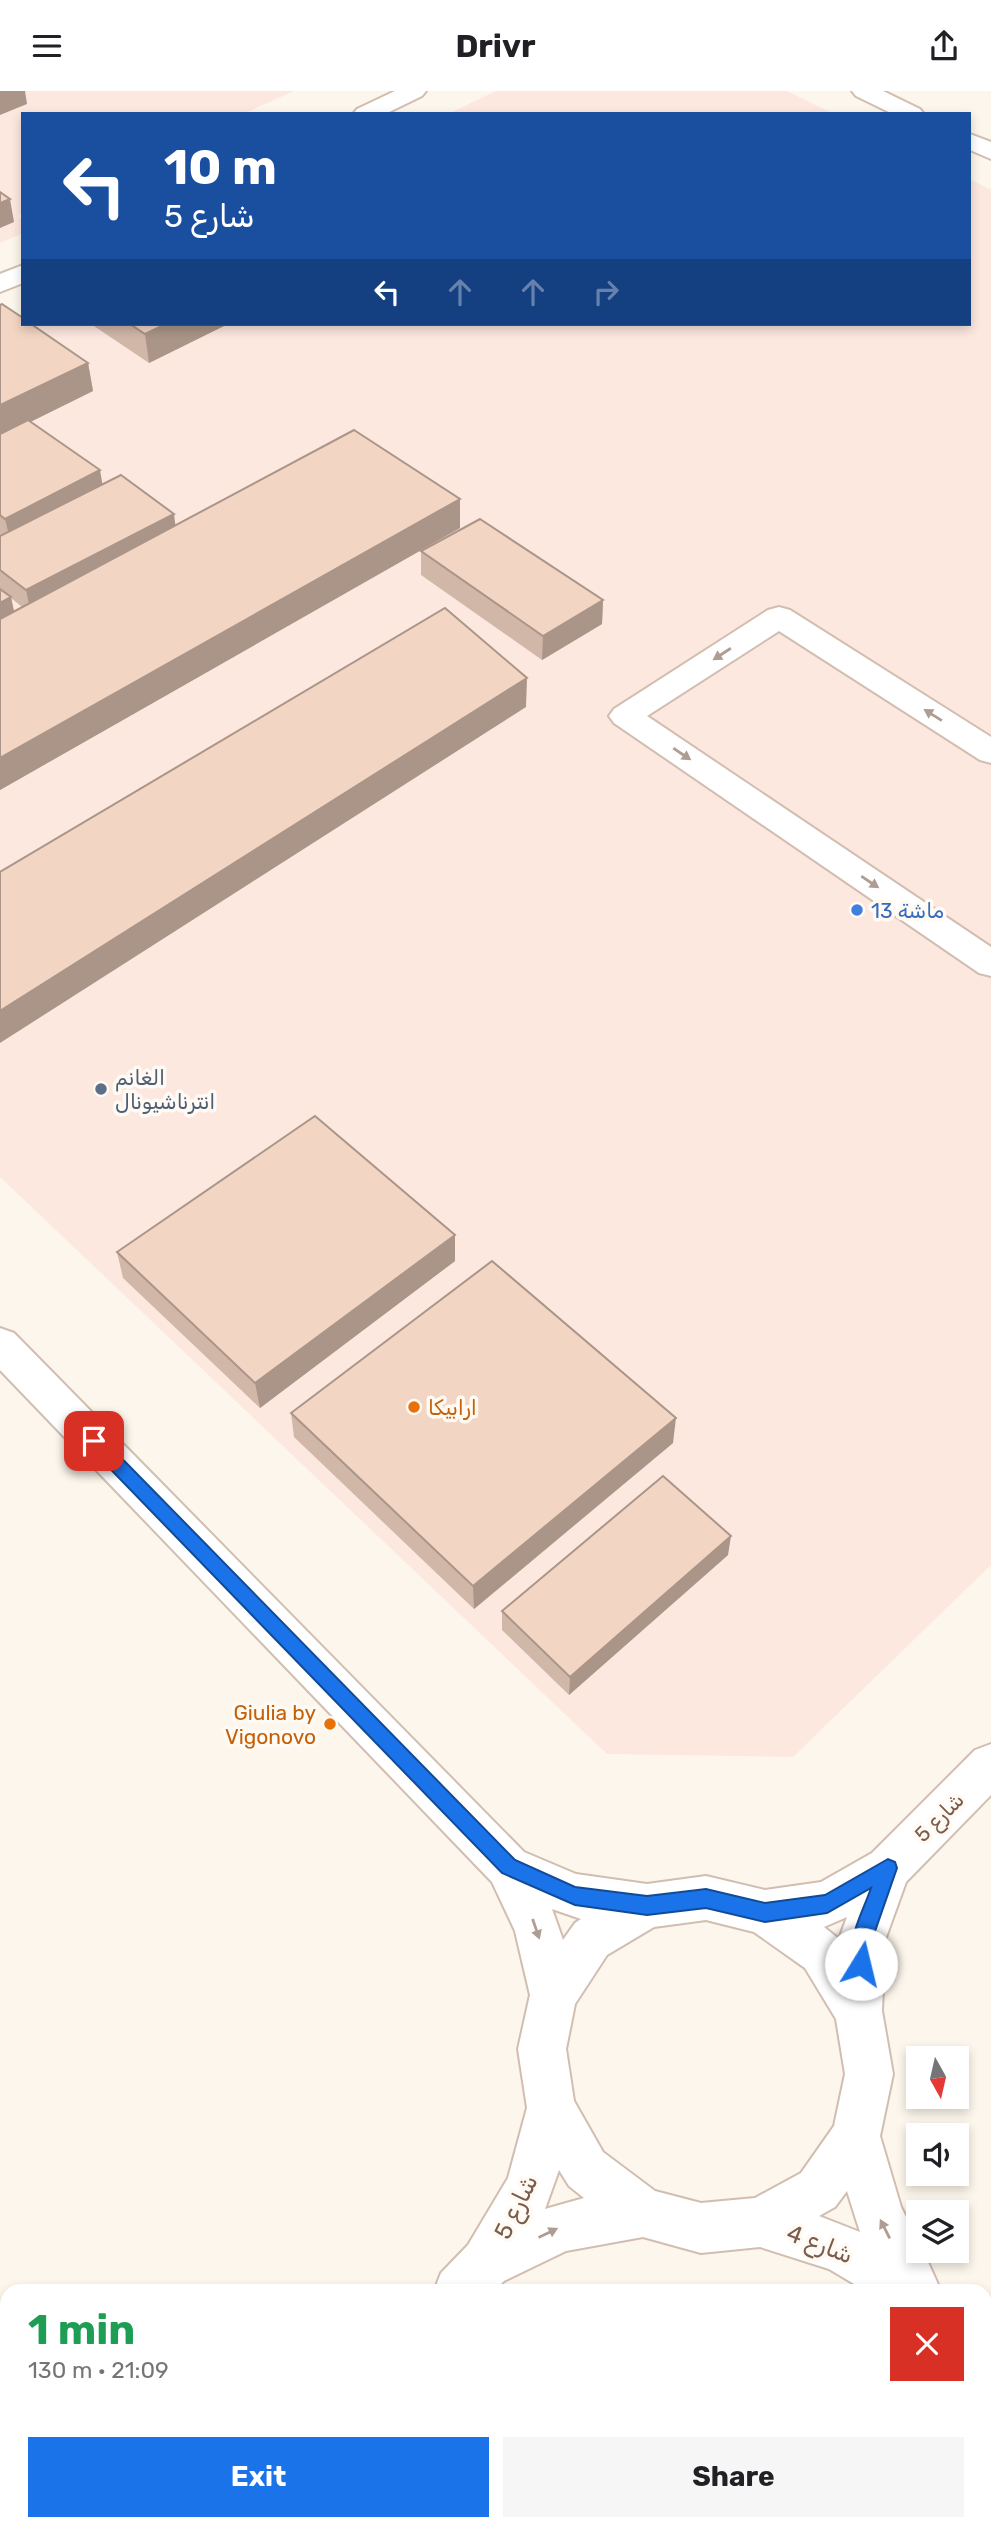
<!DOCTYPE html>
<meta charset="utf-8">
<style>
body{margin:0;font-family:Rubik,"Noto Sans Arabic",sans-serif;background:#f6f6f6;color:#202124;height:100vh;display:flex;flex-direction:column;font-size:26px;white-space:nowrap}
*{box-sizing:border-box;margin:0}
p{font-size:23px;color:#757577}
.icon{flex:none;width:38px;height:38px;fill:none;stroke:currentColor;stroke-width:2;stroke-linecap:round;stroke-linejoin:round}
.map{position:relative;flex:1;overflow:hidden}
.details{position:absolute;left:0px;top:2193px;width:992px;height:247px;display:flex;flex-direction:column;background:#fff;border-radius:21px 21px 0 0;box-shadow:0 4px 10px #0003}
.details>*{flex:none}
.hud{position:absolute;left:21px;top:21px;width:950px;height:214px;border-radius:0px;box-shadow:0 4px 10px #0003;background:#1a4fa0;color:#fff;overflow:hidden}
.needle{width:46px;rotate:172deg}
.buttons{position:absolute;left:906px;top:1955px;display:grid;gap:14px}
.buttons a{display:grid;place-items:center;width:63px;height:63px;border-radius:0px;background:#fff;box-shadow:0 4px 10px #0003;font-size:35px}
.pin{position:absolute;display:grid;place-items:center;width:60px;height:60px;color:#fff;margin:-30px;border-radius:14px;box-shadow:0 4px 10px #0006}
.me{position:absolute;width:77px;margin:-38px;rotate:9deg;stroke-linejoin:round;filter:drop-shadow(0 0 5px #0008)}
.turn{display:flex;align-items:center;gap:24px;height:147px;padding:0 28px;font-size:32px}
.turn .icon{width:91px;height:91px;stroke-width:2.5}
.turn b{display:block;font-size:49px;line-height:60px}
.lanes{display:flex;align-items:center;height:66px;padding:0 28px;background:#0003;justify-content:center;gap:35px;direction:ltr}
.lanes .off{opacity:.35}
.round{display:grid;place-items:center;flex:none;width:74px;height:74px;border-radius:0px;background:#f6f6f6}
.overview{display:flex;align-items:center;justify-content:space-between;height:119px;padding:0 28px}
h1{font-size:42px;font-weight:700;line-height:52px;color:#1e9e55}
.cta{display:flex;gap:14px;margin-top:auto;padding:14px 28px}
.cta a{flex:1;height:80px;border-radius:0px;background:#1a73e8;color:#fff;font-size:28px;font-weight:700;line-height:80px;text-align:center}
.cta a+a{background:#f6f6f6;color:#202124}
header{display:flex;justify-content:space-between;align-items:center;height:91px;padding:0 28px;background:#fff;font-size:32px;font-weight:700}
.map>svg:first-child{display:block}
.commercial{fill:#fde8e0}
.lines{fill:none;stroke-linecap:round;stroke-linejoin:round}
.minor-casing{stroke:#d1beb0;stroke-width:4}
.minor{fill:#fff;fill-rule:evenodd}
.wall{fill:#d1b7a8;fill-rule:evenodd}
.shaded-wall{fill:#aa9588}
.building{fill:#f3d5c3;stroke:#aa9588;stroke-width:2}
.oneway{fill:#af9d94}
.route{fill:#1a73e8;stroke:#114b97;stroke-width:2}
.shop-dot{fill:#3f7fe0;stroke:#fffaf3;stroke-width:2.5}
.service-dot{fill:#5c6f8a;stroke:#fffaf3;stroke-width:2.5}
.food-dot{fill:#e8710a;stroke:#fffaf3;stroke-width:2.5}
.labels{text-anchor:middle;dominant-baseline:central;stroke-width:7;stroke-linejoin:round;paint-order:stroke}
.shop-label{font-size:21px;fill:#366cbe;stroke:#fffaf3;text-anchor:start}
.service-label{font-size:21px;fill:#4e5e75;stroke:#fffaf3;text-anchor:start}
.food-label{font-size:21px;fill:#c56008;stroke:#fffaf3;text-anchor:start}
.street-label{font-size:21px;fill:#7a5c4d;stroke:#fffaf3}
.near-street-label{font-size:24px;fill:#7a5c4d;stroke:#fffaf3}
</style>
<header><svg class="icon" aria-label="menu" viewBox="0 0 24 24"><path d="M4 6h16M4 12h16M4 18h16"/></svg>Drivr<svg class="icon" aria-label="share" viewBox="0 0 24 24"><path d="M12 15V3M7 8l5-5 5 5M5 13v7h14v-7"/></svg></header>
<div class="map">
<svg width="991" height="2438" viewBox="0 0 991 2438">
<rect width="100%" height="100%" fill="#fdf6ec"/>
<g class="commercial">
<polygon points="0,0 294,0 243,23 23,23 23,122 18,125 23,130 23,142 0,152"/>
<polygon points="496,0 787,0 834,23 448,23"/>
<polygon points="970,88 991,99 991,1474 793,1666 607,1663 0,1086 0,236 23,225 23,233 970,233"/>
</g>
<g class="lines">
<g class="minor-casing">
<g id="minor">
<polygon points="395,0 426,0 422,5 385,23 353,23 357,18"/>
<polygon points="852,0 883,0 920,18 924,23 893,23 856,5"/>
<polygon points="970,43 991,51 991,68 970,59"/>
<polygon points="23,174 23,192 0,201 0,183"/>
<polygon points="779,516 790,519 991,646 991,672 980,669 779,540 647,625 991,856 991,885 979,882 614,632 609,625 614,618 768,519"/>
<path d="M0,1237L14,1242L524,1761L576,1783L647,1793L706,1785L765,1799L821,1791L872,1762L975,1659L991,1653V1704L906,1791L885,1849L882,1920L893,1983L880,2045L901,2116L919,2152V2160H923L941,2200H866L829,2178L760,2156L701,2162L643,2146L566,2160L504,2190L494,2200H434L441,2182L468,2154L508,2087L527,2017L518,1958L530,1904L515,1840L492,1791L0,1279ZM552,1818L581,1828L575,1832L563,1849ZM847,1826L839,1848L824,1836ZM706,1829L754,1841L805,1877L836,1928L845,1983L834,2035L801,2082L755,2107L701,2112L655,2100L603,2061L574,2010L566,1958L575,1913L607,1864L654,1836ZM559,2079L569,2095L584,2107L545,2118ZM847,2100L860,2141L819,2125L835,2116Z"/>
<polygon points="985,2243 991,2246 991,2301 985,2298"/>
<polygon points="202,2432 259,2432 256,2438 199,2438"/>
</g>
</g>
<use href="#minor" class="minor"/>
</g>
<g class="wall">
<path d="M0,214L88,272L93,300L30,331L102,394L175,434L460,437L0,699ZM11,507L22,516L14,520Z"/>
<polygon points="91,233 228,233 149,272"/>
<polygon points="421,460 603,509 602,533 542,569 421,484"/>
<polygon points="455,1144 455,1170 260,1317 123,1187 117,1161"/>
<polygon points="291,1322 673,1352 474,1518 294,1346"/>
<polygon points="728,1464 569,1604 502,1539 502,1520"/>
</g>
<g class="shaded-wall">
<polygon points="0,0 25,0 27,13 0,24"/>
<polygon points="10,108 14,131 0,137 0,112"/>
<polygon points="166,233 228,233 149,272 145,243"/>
<polygon points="88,272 93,300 0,346 0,314"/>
<polygon points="100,379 104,402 11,452 5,428"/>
<polygon points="460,408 460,437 0,699 0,667"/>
<polygon points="174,423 177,447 31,523 26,499"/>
<polygon points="11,506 17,535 0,544 0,512"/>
<polygon points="603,509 602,533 542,569 543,545"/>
<polygon points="527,587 526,616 0,952 0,920"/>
<polygon points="455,1144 455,1170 260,1317 255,1292"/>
<polygon points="676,1327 673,1352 474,1518 473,1495"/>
<polygon points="731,1445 728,1464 569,1604 570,1586"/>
</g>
<g class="building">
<polygon points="0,101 10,108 0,112"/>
<polygon points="2,213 23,227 23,233 31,233 88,272 0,314 0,214"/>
<polygon points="130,233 166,233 145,243"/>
<polygon points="28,329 100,379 5,428 0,424 0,343"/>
<polygon points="354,339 460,408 0,667 0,528"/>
<polygon points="121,384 174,423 26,499 0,479 0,445"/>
<polygon points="480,428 603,509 543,545 421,460"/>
<polygon points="0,498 11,506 0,512"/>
<polygon points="445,517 527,587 0,920 0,781"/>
<polygon points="315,1025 455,1144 255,1292 117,1161"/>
<polygon points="492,1170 676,1327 473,1495 291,1322"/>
<polygon points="663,1385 731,1445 570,1586 502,1520"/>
</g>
<defs><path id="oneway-solid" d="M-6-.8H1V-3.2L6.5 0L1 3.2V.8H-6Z" transform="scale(1.75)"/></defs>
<g class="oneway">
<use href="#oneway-solid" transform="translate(722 563) rotate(147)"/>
<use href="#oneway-solid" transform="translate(933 624) rotate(-148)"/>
<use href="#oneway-solid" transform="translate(682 663) rotate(34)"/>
<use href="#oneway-solid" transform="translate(870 791) rotate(34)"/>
<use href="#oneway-solid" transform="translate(536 1838) rotate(71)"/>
<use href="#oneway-solid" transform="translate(885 2138) rotate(-117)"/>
<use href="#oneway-solid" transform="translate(548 2142) rotate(-26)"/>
</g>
<path class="route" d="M94,1343L100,1345L515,1769L575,1796L647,1805L706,1798L765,1812L825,1804L888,1768L895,1771L897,1777L872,1849L867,1879L861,1882L854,1879C843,1855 863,1821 871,1797L827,1822L765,1831L706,1817L647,1824L575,1814L502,1782L88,1355L86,1350L88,1345Z"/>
<circle class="shop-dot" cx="857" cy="819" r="7"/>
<circle class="service-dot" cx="101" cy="998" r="7"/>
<g class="food-dot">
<circle cx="414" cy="1316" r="7"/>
<circle cx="330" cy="1633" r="7"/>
</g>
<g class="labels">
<g class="shop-label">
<text x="871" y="819">ماشة 13</text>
</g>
<g class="service-label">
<text x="115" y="986">الغانم<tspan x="115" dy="24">انترناشيونال</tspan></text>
</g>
<g class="food-label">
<text x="428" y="1316">ارابيكا</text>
<text x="316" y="1621" text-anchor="end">Giulia by<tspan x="316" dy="24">Vigonovo</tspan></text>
</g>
<g class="street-label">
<text transform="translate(939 1726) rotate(-45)">شارع 5</text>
</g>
<g class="near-street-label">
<text transform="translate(516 2116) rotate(-64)">شارع 5</text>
<text transform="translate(820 2153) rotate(21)">شارع 4</text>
</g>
</g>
</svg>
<div class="buttons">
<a><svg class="needle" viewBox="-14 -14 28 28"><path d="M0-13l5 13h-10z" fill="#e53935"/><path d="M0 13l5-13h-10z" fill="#757577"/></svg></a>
<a><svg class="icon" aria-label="sound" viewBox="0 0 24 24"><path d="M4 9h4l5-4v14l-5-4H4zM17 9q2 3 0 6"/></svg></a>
<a><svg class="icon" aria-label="layers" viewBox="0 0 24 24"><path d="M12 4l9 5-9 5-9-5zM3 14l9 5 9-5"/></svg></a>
</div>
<div class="pin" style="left:94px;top:1350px;background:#d93025"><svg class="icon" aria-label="arrive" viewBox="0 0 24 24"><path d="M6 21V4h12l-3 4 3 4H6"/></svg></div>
<svg class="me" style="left:861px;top:1873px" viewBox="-20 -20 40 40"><circle r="19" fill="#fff"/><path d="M0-13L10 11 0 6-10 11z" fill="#1a73e8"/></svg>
<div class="hud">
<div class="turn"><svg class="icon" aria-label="left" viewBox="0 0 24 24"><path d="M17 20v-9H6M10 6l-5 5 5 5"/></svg><div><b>10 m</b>شارع 5</div></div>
<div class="lanes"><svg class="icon" aria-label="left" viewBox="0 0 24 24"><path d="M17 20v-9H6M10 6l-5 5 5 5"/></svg><svg class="icon off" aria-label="ahead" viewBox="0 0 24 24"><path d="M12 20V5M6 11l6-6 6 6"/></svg><svg class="icon off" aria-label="ahead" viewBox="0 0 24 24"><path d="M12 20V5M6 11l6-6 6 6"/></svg><svg class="icon off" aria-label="right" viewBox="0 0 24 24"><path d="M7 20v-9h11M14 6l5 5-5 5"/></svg></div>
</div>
<section class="details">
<div class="overview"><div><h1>1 min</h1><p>130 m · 21:09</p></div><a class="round" style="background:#d93025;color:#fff"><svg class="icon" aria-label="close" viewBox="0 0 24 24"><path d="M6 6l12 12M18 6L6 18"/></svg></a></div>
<div class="cta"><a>Exit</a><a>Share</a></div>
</section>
</div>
